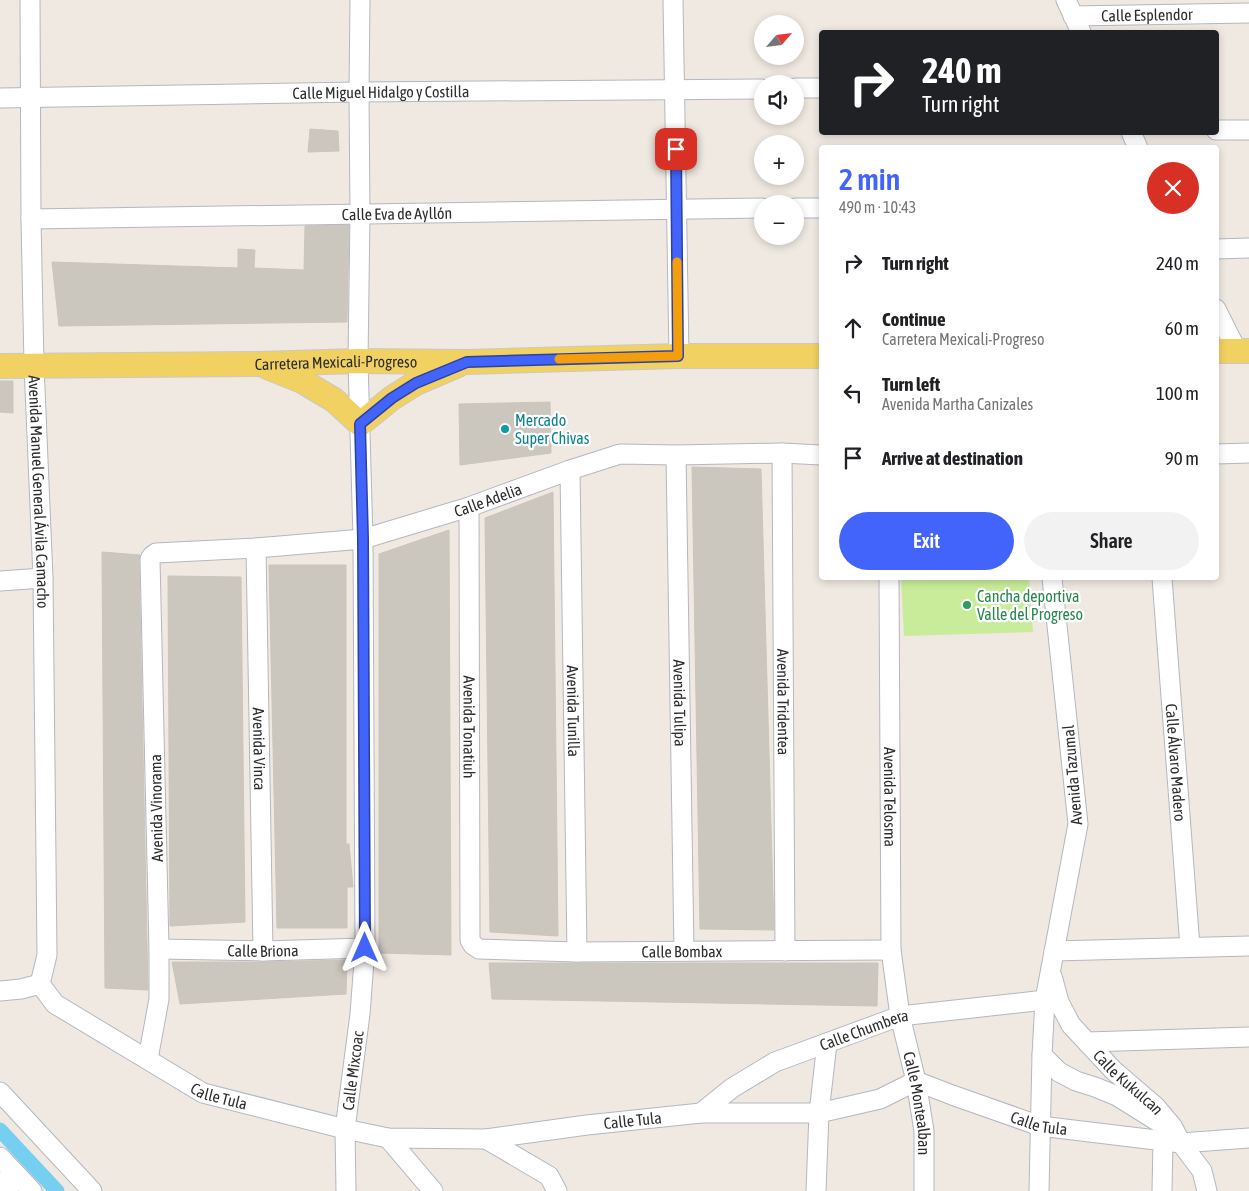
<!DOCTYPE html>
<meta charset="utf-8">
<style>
body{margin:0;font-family:"Asap Condensed",sans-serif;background:#f2f2f2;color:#202124;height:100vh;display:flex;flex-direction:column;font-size:19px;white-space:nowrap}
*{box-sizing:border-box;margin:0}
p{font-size:16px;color:#757577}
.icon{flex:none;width:28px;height:28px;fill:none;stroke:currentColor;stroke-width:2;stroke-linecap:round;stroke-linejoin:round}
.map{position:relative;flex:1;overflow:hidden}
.panel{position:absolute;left:819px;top:145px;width:400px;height:435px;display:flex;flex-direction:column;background:#fff;border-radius:5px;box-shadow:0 2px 8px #0003}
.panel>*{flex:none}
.hud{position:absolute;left:819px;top:30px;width:400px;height:105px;border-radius:5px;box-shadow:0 2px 8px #0003;background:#202124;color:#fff;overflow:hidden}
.needle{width:32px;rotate:62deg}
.controls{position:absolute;left:754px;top:15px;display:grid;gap:10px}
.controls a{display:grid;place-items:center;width:50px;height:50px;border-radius:50%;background:#fff;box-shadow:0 2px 8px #0003;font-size:25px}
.pin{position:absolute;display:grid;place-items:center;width:42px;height:42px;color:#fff;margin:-21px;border-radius:10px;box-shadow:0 2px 8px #0006}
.me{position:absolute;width:55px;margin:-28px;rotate:0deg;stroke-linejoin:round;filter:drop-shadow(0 0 4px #0008)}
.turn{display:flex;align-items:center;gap:18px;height:105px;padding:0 20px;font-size:22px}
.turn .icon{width:65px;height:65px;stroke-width:2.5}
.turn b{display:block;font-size:35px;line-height:42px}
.round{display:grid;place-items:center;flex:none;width:52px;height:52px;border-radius:26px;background:#f2f2f2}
.headline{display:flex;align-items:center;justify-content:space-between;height:85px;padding:0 20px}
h1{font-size:30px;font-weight:600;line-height:38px;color:#4264fb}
.primary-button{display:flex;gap:10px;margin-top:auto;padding:10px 20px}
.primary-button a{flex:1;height:58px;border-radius:30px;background:#4264fb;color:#fff;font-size:20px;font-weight:600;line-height:58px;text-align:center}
.primary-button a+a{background:#f2f2f2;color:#202124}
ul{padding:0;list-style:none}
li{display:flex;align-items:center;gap:15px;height:65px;padding:0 20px}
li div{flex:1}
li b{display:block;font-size:19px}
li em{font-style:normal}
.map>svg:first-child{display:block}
.pitch{fill:#c9ec9a}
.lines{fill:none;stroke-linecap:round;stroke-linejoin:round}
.canal{stroke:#75cff0;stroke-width:15}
.building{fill:#cbc7bf;stroke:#cbc5ba}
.minor-casing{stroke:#b4b7c1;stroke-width:21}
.major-casing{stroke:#c9c9c9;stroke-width:26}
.minor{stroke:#fff;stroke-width:19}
.major{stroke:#f2d163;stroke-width:24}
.route-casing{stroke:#2b41a3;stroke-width:12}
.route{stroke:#4264fb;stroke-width:9}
.slow{stroke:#f59e0b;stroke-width:9}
.culture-dot{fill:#0f9aa8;stroke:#fff;stroke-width:2}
.leisure-dot{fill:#2e9e5b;stroke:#fff;stroke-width:2}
.labels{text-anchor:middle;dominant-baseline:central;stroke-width:4.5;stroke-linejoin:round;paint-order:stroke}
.street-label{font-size:16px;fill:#2e2e2e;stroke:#fff}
.culture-label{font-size:16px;fill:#0d838f;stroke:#fff;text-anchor:start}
.leisure-label{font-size:16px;fill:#27864d;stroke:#fff;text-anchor:start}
</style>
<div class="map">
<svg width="1249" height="1191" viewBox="0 0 1249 1191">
<rect width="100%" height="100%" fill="#efe9e1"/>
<polygon class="pitch" points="901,578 1029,578 1033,632 904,636"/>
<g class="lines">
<polyline class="canal" points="0,1130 57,1191"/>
</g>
<g class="building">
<polygon points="310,129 338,131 339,151 308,152"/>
<polygon points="349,225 347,322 59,326 52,262 238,268 238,249 255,250 254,268 304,270 305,226"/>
<polygon points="0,381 13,381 13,413 0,412"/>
<polygon points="550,402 551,453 460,465 459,404"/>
<polygon points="692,467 761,469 774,930 700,929"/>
<polygon points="553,492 558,936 490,932 485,518"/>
<polygon points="449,530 451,955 379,953 379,554"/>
<polygon points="102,552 140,555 139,559 148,990 105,988"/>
<polygon points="269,565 346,565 346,844 349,844 353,887 347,887 347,928 277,928"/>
<polygon points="168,576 241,577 245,922 170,926"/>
<polygon points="347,960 346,994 180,1004 172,962 263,962"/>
<polygon points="489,963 878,963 877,1006 492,999"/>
</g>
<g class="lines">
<g class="minor-casing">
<g id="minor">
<path id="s1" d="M30,0L31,219L34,365L43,578L47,955L40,984"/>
<polyline points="673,0 679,356"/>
<polyline points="1066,0 1081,32"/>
<path id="s2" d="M1073,16L1249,13"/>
<polyline points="795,88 821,88"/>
<path id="s3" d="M0,98L357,92L762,89"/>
<polyline points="1216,130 1249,130"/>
<polyline points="1131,132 1138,148"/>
<polyline points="795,208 821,208"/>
<path id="s4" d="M31,219L762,208"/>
<polyline points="1216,249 1249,248"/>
<polyline points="1216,309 1237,351"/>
<path id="s5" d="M782,453L785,951"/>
<polyline points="1216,454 1249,453"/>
<path id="s6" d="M676,455L684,951"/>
<path id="s7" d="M570,470L577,952"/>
<path id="s8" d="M469,507L470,940L473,945L479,949L577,952L891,950"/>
<path id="s9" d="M256,548L263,951"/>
<path id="s10" d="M889,578L891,950L900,1016L916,1081L924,1131V1191"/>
<path id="s11" d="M1162,578L1190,947"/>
<polyline points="0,581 43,578"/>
<path id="s12" d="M159,949L263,951L365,948"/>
<polyline points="1054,951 1249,946"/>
<path id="s13" d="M1052,976L1059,1002L1071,1025L1113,1070L1156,1107L1172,1126L1181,1143L1202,1171L1207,1191"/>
<path id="s14" d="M40,984L55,1004L203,1093L345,1129L388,1138L486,1139L587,1125L701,1113H819L880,1099L916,1081L952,1095L1040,1126L1181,1143L1249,1138"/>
<polyline points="0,991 21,989 40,984"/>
<polyline points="1087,1042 1249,1037"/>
<polyline points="1042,1055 1059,1072 1076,1081 1095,1087 1117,1096 1157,1121 1164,1123"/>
<path id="s15" d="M148,1059L159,999V949L150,559L152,556L156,553L256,548L363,539L469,507L570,470L620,454L676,455L782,453L821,455"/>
<polyline points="0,1092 92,1191"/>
<path id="s16" d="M701,1113L732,1088L775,1062L900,1016L1045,1000"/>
<polyline points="388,1138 433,1191"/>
<polyline points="486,1139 549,1176 557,1191"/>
<polyline points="0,1157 32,1191"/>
<polyline points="0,1181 9,1191"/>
<path id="s17" d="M346,1191L345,1129L360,1014L365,948L363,539L358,361L360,214L359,93L360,0"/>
<polyline points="816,1191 819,1113 827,1043"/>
<polyline points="1039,1191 1042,1055 1045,1000 1078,824 1052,578"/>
<polyline points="1162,1191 1163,1141"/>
</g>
</g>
<g class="major-casing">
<g id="major">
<polyline points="1216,351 1249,351"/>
<path id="s18" d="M0,366L259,364L358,361L467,362L679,356H821"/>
<polyline points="267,367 302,381 334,400 360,424 392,398 416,383 458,365"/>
</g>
</g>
<use href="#minor" class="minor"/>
<use href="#major" class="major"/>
</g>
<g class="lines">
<g class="route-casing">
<polyline id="route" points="365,948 363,539 360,424 392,398 416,383 467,362 678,356 676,149"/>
</g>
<use href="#route" class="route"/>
<polyline class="slow" points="559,359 678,356 677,262"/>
</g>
<circle class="culture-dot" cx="505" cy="429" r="5"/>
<circle class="leisure-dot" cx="967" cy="605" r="5"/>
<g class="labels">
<g class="street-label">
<text stroke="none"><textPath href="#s2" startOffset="74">Calle Esplendor</textPath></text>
<text stroke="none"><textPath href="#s3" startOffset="381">Calle Miguel Hidalgo y Costilla</textPath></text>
<text stroke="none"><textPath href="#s4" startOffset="366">Calle Eva de Ayllón</textPath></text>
<text stroke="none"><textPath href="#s18" startOffset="336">Carretera Mexicali-Progreso</textPath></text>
<text stroke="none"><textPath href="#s1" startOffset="492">Avenida Manuel General Ávila Camacho</textPath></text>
<text stroke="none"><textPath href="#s15" startOffset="848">Calle Adelia</textPath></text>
<text stroke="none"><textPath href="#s5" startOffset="249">Avenida Tridentea</textPath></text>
<text stroke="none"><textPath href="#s6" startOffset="248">Avenida Tulipa</textPath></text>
<text stroke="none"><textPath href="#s7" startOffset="241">Avenida Tunilla</textPath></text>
<text stroke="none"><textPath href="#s8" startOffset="220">Avenida Tonatiuh</textPath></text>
<text stroke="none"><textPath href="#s9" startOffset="201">Avenida Vinca</textPath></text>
<text stroke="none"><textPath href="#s11" startOffset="185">Calle Álvaro Madero</textPath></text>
<text transform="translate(1072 775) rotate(-95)">Avenida Tazumal</text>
<text stroke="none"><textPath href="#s10" startOffset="219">Avenida Telosma</textPath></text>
<text transform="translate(156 808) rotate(-91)">Avenida Vinorama</text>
<text stroke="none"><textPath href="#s12" startOffset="104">Calle Briona</textPath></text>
<text stroke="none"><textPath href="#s8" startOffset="649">Calle Bombax</textPath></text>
<text stroke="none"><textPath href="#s16" startOffset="185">Calle Chumbera</textPath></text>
<text stroke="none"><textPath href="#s17" startOffset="121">Calle Mixcoac</textPath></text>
<text stroke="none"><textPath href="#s13" startOffset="134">Calle Kukulcan</textPath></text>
<text stroke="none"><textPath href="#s14" startOffset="214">Calle Tula</textPath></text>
<text stroke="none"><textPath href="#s10" startOffset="528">Calle Montealban</textPath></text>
<text stroke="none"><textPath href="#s14" startOffset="634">Calle Tula</textPath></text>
<text stroke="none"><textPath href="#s14" startOffset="1054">Calle Tula</textPath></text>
</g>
<g class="culture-label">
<text x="515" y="420">Mercado<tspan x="515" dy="18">Super Chivas</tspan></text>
</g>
<g class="leisure-label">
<text x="977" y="596">Cancha deportiva<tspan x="977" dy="18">Valle del Progreso</tspan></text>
</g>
</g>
</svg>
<div class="controls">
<a><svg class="needle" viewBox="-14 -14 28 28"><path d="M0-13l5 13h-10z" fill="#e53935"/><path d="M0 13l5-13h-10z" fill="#757577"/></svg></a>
<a><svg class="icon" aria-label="sound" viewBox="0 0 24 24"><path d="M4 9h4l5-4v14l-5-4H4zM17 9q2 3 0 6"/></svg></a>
<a>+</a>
<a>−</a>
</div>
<div class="pin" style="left:676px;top:149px;background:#d93025"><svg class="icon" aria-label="arrive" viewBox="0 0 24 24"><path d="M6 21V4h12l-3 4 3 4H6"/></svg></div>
<svg class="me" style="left:365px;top:948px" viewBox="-20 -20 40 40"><path d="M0-17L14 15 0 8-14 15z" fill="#4264fb" stroke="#fff" stroke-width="4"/></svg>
<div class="hud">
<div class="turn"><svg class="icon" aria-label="right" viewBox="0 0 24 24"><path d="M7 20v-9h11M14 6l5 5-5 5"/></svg><div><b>240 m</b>Turn right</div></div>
</div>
<section class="panel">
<div class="headline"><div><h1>2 min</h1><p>490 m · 10:43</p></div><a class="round" style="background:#d93025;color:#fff"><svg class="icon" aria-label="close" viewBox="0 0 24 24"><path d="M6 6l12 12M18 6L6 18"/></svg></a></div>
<ul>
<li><svg class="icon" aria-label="right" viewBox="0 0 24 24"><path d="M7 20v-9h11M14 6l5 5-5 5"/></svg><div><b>Turn right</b></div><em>240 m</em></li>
<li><svg class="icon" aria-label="ahead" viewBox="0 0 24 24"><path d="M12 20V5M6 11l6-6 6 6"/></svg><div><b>Continue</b><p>Carretera Mexicali-Progreso</p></div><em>60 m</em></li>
<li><svg class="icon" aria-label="left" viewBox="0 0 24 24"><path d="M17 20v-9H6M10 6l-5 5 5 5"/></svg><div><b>Turn left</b><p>Avenida Martha Canizales</p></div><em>100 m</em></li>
<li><svg class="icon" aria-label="arrive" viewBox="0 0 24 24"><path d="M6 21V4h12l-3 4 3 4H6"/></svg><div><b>Arrive at destination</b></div><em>90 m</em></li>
</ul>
<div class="primary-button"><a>Exit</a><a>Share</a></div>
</section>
</div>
